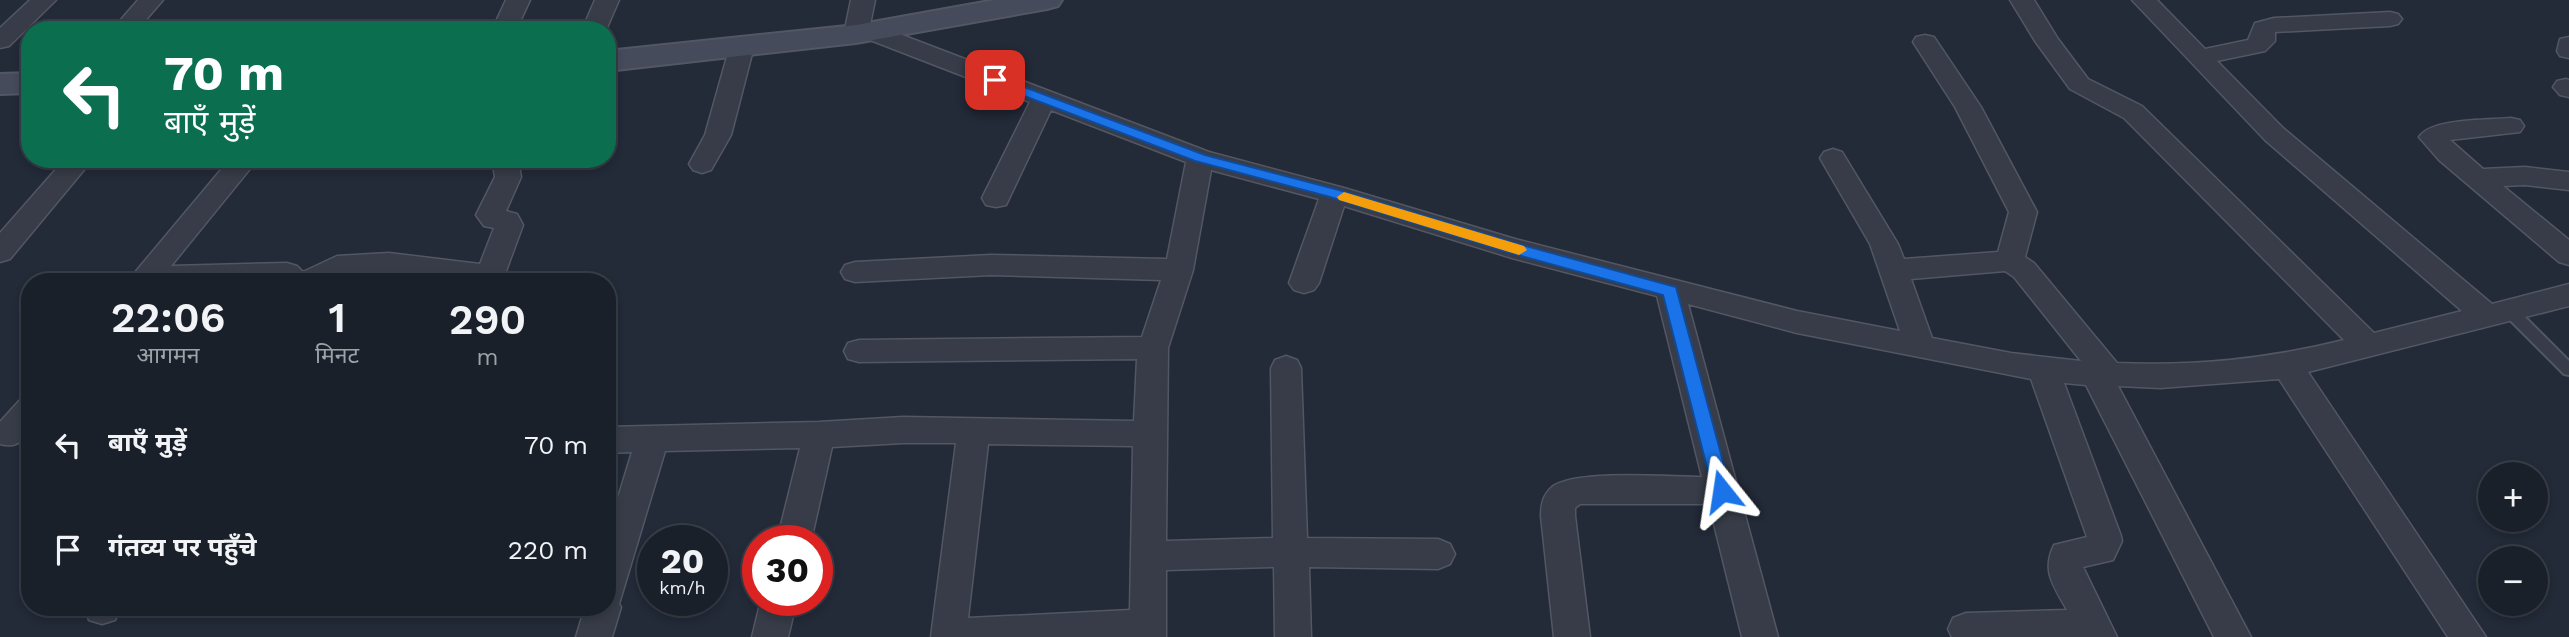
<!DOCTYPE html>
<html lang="hi">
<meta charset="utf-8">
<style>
body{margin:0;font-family:"Work Sans","Noto Sans Devanagari",sans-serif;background:#232832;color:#f1f3f6;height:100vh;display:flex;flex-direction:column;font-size:26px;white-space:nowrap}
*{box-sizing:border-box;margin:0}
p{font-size:23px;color:#9fa3a8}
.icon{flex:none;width:38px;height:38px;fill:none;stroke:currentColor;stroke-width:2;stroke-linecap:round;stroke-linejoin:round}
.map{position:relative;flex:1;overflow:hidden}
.panel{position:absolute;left:21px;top:273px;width:595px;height:343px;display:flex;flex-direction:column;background:#1a202a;border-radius:28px;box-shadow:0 4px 10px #0003,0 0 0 2px #383e47}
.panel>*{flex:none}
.hud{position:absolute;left:21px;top:21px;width:595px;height:147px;border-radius:28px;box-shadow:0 4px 10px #0003,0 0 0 2px #383e47;background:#0b6e4f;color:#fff;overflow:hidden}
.buttons{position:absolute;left:2478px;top:462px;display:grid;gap:14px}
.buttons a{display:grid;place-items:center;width:70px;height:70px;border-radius:50%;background:#1a202a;box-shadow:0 4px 10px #0003,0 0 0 2px #383e47;font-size:35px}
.speed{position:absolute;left:637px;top:525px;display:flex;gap:14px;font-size:35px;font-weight:700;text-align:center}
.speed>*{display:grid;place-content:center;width:91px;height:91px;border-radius:50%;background:#1a202a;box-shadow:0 4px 10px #0003,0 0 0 2px #383e47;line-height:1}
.speed small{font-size:18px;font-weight:400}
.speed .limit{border:10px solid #d22;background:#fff;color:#111}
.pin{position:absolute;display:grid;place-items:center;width:60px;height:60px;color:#fff;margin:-30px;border-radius:14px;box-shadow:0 4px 10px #0006}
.me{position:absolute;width:77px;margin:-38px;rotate:345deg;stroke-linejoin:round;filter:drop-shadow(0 0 5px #0008)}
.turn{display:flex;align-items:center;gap:24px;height:147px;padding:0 28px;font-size:32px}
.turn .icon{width:91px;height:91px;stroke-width:2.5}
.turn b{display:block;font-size:49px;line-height:60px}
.eta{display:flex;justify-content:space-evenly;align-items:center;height:119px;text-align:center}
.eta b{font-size:42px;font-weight:600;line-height:49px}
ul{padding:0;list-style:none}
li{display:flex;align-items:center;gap:21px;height:105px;padding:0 28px}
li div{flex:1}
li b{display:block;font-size:26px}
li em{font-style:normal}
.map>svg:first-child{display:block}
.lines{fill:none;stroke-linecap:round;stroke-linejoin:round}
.lane-casing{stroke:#525763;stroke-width:4}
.street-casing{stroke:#525763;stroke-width:3}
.secondary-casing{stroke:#525763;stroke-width:4}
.lane{fill:#373c48;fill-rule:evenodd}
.street{fill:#373c48;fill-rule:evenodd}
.secondary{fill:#454b5b;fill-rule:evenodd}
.route{fill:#1a73e8;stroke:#114b97;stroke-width:2}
.slow{fill:#f59e0b}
</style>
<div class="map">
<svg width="2569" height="637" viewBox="0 0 2569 637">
<rect width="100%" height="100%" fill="#232a38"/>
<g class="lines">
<g class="lane-casing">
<polygon id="lane" points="2508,304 2513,305 2569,361 2569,375 2564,374 2503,313 2501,309"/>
</g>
<g class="street-casing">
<g id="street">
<polygon points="30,0 56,0 9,46 0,48 0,28"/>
<polygon points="138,0 163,0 137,30 112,30"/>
<polygon points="506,0 530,0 516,30 492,30"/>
<polygon points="595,0 619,0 606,30 582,30"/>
<path d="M851,0H875L870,25L881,27L1209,152L1344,188L1515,239L1797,311L1900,331L1870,244L1820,158L1824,152L1833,149L1842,152L1898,244L1904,259L1998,252L2009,212L1955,107L1913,42L1916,37L1925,35L1934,37L1981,107L2037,212L2025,257L2034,263L2117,363C2196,366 2267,359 2344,340L2124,118L2070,89L2035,41L2010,0H2034L2058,39L2088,79L2142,106L2374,333L2462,311L2265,140L2132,0H2157L2205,49L2248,40L2255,23L2274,18L2390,12L2398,14L2402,19L2398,24L2390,26L2275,32V41L2265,51L2217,61L2283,128L2492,304L2569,284V306L2308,372L2486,637H2448L2279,379L2160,388L2118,386L2251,637H2214L2086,385L2064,383L2121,536L2122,541L2113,560L2083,567L2117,637H1952L1948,629L1953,618L1966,613L2067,610C2054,586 2041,572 2054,545L2087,537L2031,379L1797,333L1688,304L1778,637H1742L1709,504H1580L1575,508V516L1590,637H1554L1541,516C1541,504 1543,495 1552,487C1575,469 1669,477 1702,477L1657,296L1512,258L1344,206L1319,283L1314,290L1304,293L1294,290L1289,283L1319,199L1211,170L1193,270L1168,348L1166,541L1273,538L1271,368L1275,360L1286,356L1297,360L1301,368L1307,538L1438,539L1450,544L1455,554L1450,564L1438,569L1309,567L1311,637H1275L1274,567L1166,570V637H931L956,443H903L832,447L811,541H777L800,448L665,451L619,604L621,607L612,637H576L585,607H607V534L632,452L607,453V427L819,422L903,417L1134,421L1137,359L859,362L848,359L844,351L848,343L859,340L1142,337L1161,280L991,275L855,282L845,279L841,272L845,265L855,262L991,255L1167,259L1186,162L1051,110L1006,205L996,207L986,205L982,198L1030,102L865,38L856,41L847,39L844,34ZM2005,271L2014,277L2081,361L2011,353L1932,338L1911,279ZM988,444L1133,446L1130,610L968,618Z"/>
<polygon points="2569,37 2569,58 2560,56 2557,51 2560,39"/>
<polygon points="742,39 751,41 754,46 731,135 711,170 702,173 693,170 689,164 705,135 730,46 733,41"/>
<polygon points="2566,79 2569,80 2569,97 2560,95 2553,87 2557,81"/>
<path d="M2511,118L2520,120L2524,126L2520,132L2450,140L2483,169L2525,167L2569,172V190L2525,185L2503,186L2569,240V265L2559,262L2439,160L2419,137C2431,118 2489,120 2511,118Z"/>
<polygon points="65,159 93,159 10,259 0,262 0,233"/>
<path d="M230,159H258L171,266L287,263L297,266L303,272L337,256L389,253L480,264L494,228L484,226L476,215L495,177L492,159H518L521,177L506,211L517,214L523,225L502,282C487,282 472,283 457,281C420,278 365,264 331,282H127Z"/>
<path d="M30,398V432C21,443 14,448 0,444V422L19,401Z"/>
<polygon points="761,600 797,600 788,637 752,637"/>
<polygon points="85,607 121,607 115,620 102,624 89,620"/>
</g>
</g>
<g class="secondary-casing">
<g id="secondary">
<polygon points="995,0 1062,0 1058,6 1047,9 856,43 607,71 607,51 856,25"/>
<polygon points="30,73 30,93 0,94 0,74"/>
</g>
</g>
<use href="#lane" class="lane"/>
<use href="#street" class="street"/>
<use href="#secondary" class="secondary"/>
</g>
<polygon class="route" points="995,76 1205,155 1339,190 1515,243 1676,287 1731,491 1728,496 1722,498 1716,496 1713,491 1663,295 1507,252 1330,197 1195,161 990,83 988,80"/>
<polygon class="slow" points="1344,192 1524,246 1527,250 1519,255 1339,200 1337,197"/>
</svg>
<div class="buttons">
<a>+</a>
<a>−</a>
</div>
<div class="speed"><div>20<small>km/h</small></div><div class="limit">30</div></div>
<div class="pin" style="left:995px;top:80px;background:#d93025"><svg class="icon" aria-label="arrive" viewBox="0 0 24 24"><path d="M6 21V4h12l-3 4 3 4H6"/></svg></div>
<svg class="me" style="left:1722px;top:491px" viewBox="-20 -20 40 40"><path d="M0-17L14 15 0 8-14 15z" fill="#1a73e8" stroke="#fff" stroke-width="4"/></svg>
<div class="hud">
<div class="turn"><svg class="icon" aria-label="left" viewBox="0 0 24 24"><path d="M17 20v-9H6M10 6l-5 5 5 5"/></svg><div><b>70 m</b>बाएँ मुड़ें</div></div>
</div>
<section class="panel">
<div class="eta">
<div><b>22:06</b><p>आगमन</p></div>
<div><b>1</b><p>मिनट</p></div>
<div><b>290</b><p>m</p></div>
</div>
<ul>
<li><svg class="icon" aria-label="left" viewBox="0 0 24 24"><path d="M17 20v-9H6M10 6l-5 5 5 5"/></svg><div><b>बाएँ मुड़ें</b></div><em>70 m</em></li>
<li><svg class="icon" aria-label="arrive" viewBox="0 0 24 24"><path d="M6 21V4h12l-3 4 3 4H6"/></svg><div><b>गंतव्य पर पहुँचे</b></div><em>220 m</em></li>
</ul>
</section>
</div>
